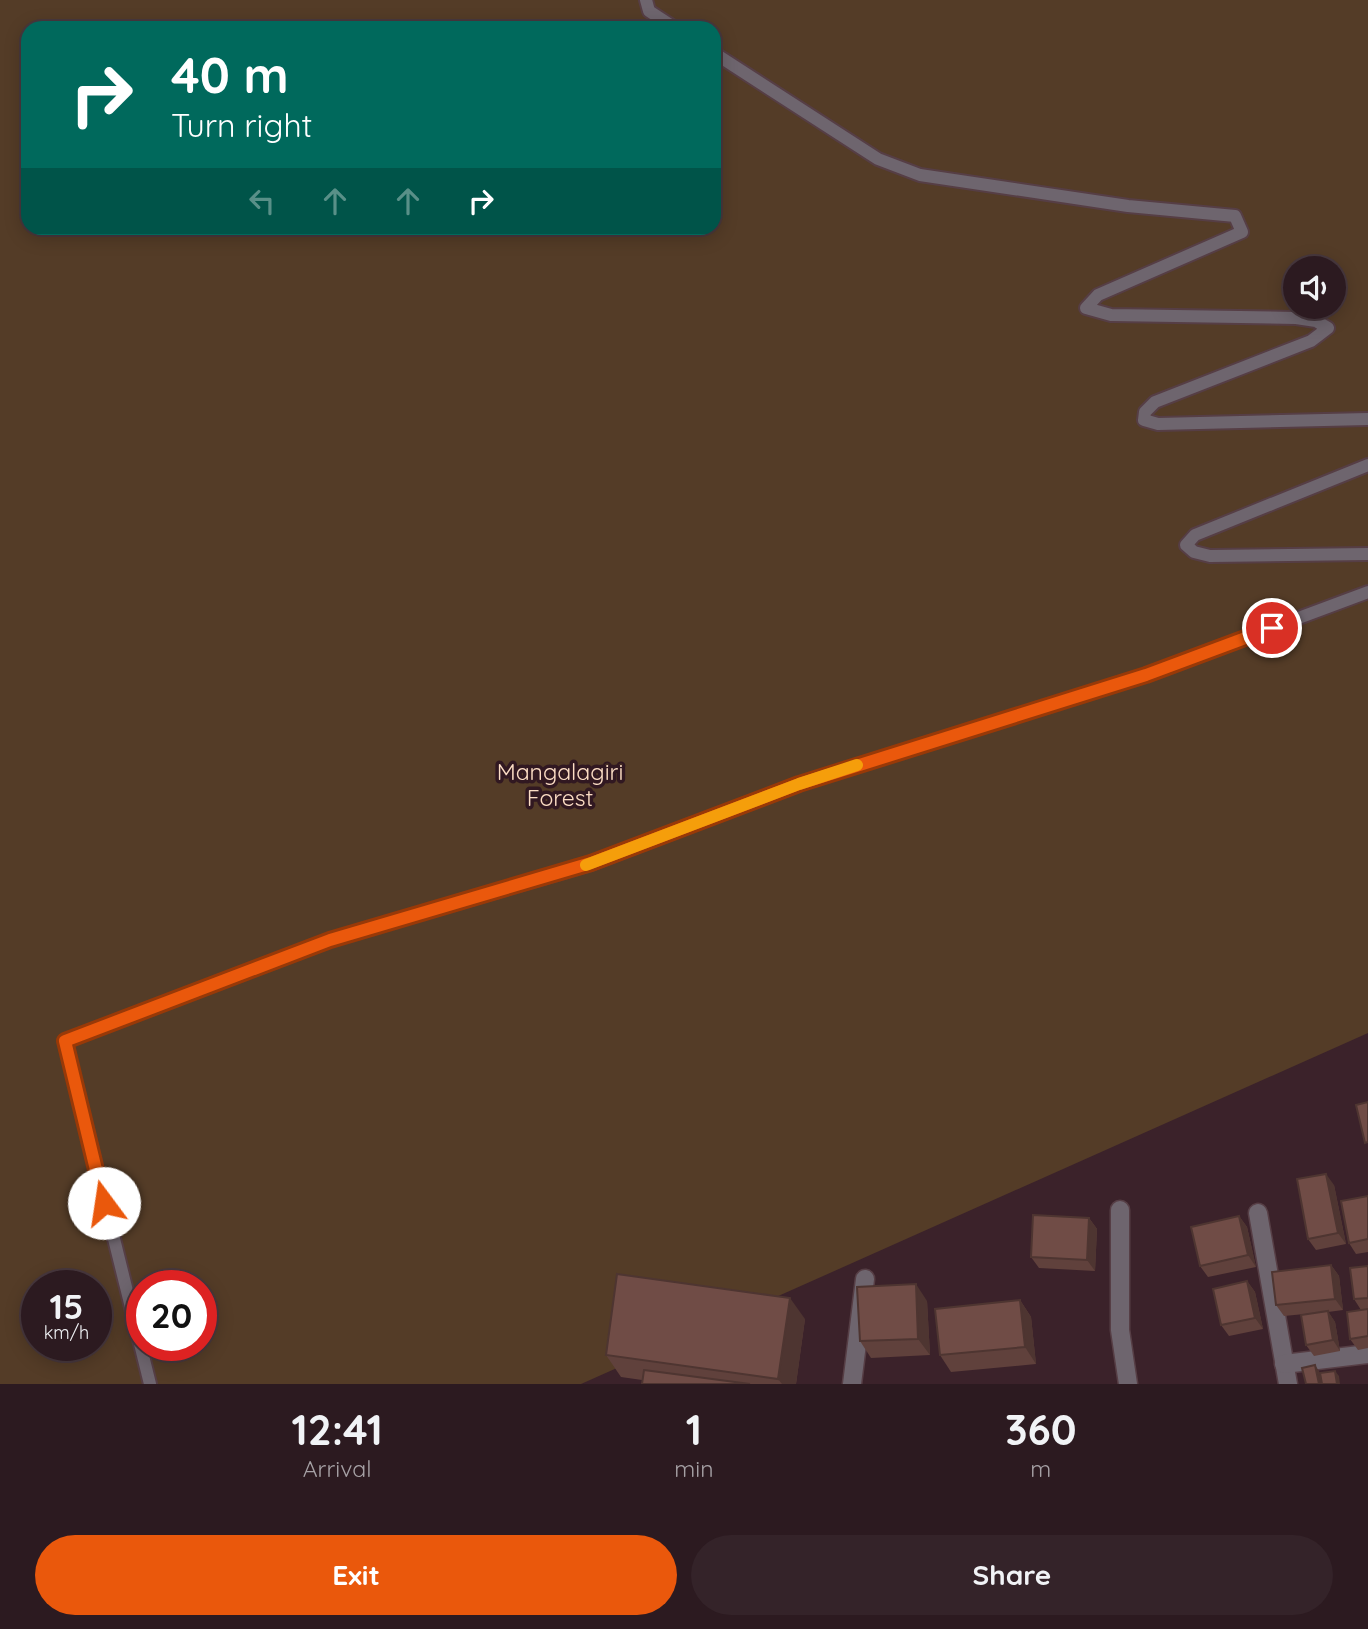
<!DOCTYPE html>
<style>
body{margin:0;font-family:Quicksand,sans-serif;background:#342329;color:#f1f3f6;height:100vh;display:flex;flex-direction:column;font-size:26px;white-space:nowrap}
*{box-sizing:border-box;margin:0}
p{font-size:23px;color:#a6a1a5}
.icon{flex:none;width:38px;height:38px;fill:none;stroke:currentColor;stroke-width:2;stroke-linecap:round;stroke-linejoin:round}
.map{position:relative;height:1384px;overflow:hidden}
.side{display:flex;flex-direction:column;background:#2c1a20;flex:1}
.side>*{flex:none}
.banner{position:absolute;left:21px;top:21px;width:700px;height:214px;border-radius:21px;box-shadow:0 4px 18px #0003,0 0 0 2px #48383e;background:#00695c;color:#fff;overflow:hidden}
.fabs{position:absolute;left:1283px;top:256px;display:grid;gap:14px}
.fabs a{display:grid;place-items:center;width:63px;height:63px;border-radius:50%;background:#2c1a20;box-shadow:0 4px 18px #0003,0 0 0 2px #48383e;font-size:35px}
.speed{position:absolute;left:21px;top:1270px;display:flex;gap:14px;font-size:35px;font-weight:700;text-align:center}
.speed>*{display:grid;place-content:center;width:91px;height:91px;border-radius:50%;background:#2c1a20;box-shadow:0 4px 18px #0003,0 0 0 2px #48383e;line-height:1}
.speed small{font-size:18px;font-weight:400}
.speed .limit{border:10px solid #d22;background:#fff;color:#111}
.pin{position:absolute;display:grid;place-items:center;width:60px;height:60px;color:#fff;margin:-30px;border:4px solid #fff;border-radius:50%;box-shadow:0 2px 7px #0007}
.me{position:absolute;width:77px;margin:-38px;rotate:346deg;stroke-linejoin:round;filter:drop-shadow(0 0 5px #0008)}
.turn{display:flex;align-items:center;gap:24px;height:147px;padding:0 35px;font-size:32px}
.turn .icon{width:91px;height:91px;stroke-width:2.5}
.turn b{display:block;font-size:49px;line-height:60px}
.lanes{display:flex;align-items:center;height:66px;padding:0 35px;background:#0003;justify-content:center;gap:35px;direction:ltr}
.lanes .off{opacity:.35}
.eta{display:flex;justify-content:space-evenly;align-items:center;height:119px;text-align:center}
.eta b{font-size:42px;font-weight:700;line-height:49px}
.button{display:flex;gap:14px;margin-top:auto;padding:14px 35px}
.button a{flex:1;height:80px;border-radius:42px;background:#ea580c;color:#fff;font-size:28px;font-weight:700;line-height:80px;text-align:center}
.button a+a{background:#342329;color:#f1f3f6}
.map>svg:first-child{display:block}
.green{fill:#543c27;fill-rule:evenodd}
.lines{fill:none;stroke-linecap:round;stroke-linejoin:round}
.service-casing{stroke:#563e45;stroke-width:16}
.minor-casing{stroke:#563e45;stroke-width:21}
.service{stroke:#6e656e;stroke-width:12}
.minor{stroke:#6e656e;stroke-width:18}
.wall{fill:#60413c}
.shaded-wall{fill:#4e3531}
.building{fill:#704c46;stroke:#4e3531;stroke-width:2}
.route-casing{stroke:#983908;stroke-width:18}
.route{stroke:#ea580c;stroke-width:12}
.slow{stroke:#f59e0b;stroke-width:12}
.labels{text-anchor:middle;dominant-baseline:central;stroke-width:7;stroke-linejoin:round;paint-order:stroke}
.park-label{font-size:23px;fill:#fcddc4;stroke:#311821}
</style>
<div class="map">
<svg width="1368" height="1384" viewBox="0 0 1368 1384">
<rect width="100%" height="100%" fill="#3b222a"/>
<path class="green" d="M0,0H1368V1033L581,1384H0ZM28,28H714V228H28ZM1295,268H1334V306H1295ZM37,1286H96V1346H37ZM142,1286H201V1346H142Z"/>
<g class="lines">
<g class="service-casing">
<g id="service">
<polyline points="646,0 649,11 675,28"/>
<polyline points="714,53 878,159 920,175 1128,206 1235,216 1242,232 1098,295 1086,308 1111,315 1296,318 1316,321 1328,328 1311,341 1155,402 1145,412 1144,420 1158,424 1368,419"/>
<polyline points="1368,465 1195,535 1186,545 1194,552 1210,556 1368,554"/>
<polyline points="150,1384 65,1041 330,940 591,864 799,784 1146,675 1368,592"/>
</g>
</g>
<g class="minor-casing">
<g id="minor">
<polyline points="1120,1210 1120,1330 1128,1384"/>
<polyline points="1258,1213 1288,1384"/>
<polyline points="1284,1364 1368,1354"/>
<polyline points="852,1384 865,1279"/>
</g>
</g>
<use href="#service" class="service"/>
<use href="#minor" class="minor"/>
</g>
<g class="wall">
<polygon points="1334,1185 1346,1244 1316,1250 1308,1239"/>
<polygon points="1368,1196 1368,1252 1356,1254 1349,1243"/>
<polygon points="1239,1216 1247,1227 1256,1267 1208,1277 1200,1266"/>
<polygon points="1089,1218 1097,1229 1095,1271 1039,1268 1031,1257"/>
<polygon points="1331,1265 1339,1276 1343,1310 1328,1312 1335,1322 1340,1351 1314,1356 1306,1345 1315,1313 1284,1316 1276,1305"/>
<polygon points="1368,1266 1368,1348 1358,1350 1350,1339 1361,1310 1354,1299"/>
<polygon points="1247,1281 1255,1292 1263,1329 1229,1336 1221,1325"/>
<polygon points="1020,1300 1031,1317 1036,1364 951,1372 940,1355"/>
<polygon points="927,1301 930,1355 871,1358 860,1341"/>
<polygon points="805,1319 796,1384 642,1384 642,1380 621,1377 606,1355"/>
</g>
<g class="shaded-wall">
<polygon points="1326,1174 1334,1185 1346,1244 1338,1233"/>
<polygon points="1239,1216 1247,1227 1256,1267 1248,1255"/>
<polygon points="1089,1218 1097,1229 1095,1271 1087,1260"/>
<polygon points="1331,1265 1339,1276 1343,1310 1335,1299"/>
<polygon points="1247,1281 1255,1292 1263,1329 1255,1318"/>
<polygon points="916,1284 927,1301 930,1355 918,1339"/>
<polygon points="790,1298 805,1319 796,1384 782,1384 778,1379"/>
<polygon points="1020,1300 1031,1317 1036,1364 1025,1347"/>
<polygon points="1328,1311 1335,1322 1340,1351 1333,1340"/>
<polygon points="1315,1365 1319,1371 1322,1384 1319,1384"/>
<polygon points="1335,1371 1339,1376 1340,1384 1337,1384"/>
</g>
<g class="building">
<polygon points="1368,1102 1368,1142 1365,1143 1356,1105"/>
<polygon points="1326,1174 1338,1233 1308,1239 1297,1179"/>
<polygon points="1368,1196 1368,1239 1349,1243 1341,1201"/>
<polygon points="1033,1215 1089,1218 1087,1260 1031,1257"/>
<polygon points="1239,1216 1248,1255 1200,1266 1191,1227"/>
<polygon points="1331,1265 1335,1299 1276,1305 1272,1272"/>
<polygon points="1368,1266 1368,1298 1354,1299 1350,1268"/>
<polygon points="617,1274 790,1298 778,1379 606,1355"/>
<polygon points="1247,1281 1255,1318 1221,1325 1213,1289"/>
<polygon points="916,1284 918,1339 860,1341 857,1287"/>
<polygon points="1020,1300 1025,1347 940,1355 935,1309"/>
<polygon points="1368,1309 1368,1336 1350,1339 1347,1312"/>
<polygon points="1328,1311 1333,1340 1306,1345 1301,1315"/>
<polygon points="1315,1365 1319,1384 1306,1384 1302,1368"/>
<polygon points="644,1370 750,1384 642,1384"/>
<polygon points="1335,1371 1337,1384 1322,1384 1320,1373"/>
</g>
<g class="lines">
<g class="route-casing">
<polyline id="route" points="104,1203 65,1041 330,940 591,863 799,784 1146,675 1272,628"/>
</g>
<use href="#route" class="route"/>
<polyline class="slow" points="586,865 799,784 857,765"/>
</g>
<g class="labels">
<g class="park-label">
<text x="560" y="771">Mangalagiri<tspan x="560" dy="26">Forest</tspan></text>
</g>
</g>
</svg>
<div class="fabs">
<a><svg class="icon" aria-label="sound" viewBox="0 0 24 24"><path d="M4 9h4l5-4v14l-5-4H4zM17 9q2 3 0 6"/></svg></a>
</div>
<div class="speed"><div>15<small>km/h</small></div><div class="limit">20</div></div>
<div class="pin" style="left:1272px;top:628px;background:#d93025"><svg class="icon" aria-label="arrive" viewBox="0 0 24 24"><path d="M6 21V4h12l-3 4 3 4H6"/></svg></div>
<svg class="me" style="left:104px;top:1203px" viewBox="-20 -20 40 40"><circle r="19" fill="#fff"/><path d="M0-13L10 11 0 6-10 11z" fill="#ea580c"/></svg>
<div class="banner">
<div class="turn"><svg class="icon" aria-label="right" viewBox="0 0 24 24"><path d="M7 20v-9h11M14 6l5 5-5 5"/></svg><div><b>40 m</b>Turn right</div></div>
<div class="lanes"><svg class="icon off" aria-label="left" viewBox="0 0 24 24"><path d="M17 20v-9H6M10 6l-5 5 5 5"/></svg><svg class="icon off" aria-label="ahead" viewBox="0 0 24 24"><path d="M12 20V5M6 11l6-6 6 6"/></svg><svg class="icon off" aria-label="ahead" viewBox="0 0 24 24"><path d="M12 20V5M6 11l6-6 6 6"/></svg><svg class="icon" aria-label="right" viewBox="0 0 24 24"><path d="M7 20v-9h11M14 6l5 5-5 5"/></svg></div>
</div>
</div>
<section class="side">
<div class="eta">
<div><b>12:41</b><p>Arrival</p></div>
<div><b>1</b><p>min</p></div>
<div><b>360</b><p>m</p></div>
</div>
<div class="button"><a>Exit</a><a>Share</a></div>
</section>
